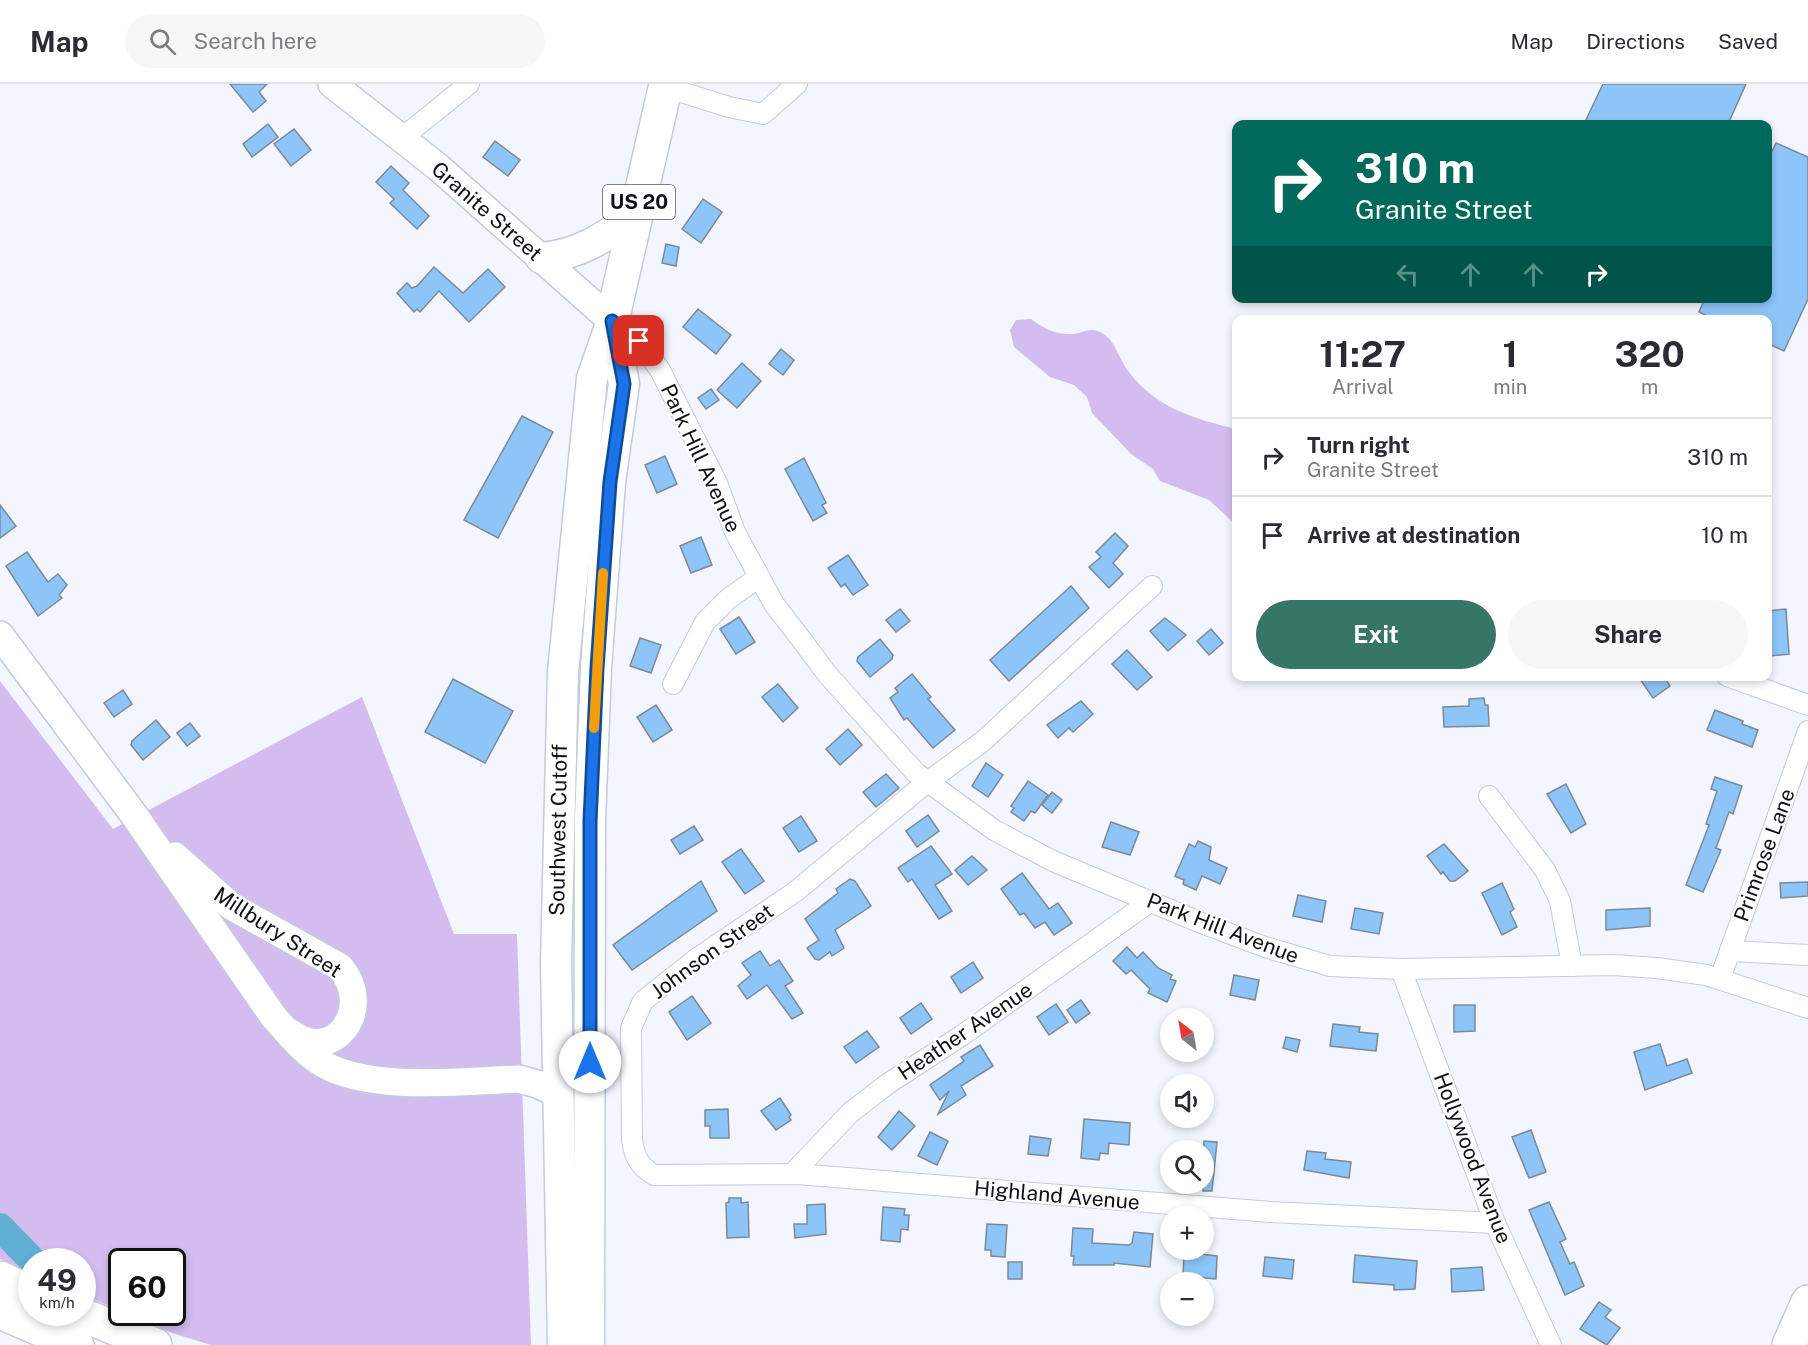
<!DOCTYPE html>
<meta charset="utf-8">
<style>
body{margin:0;font-family:"Public Sans",sans-serif;background:#f7f7f7;color:#2b2b33;height:100vh;display:flex;flex-direction:column;font-size:22px;white-space:nowrap}
*{box-sizing:border-box;margin:0}
p{font-size:20px;color:#7c7c81}
.icon{flex:none;width:33px;height:33px;fill:none;stroke:currentColor;stroke-width:2;stroke-linecap:round;stroke-linejoin:round}
.map{position:relative;flex:1;overflow:hidden}
.drawer{position:absolute;left:1232px;top:231px;width:540px;height:366px;display:flex;flex-direction:column;background:#fff;border-radius:12px;box-shadow:0 3px 9px #0003}
.drawer>*{flex:none}
.banner{position:absolute;left:1232px;top:36px;width:540px;height:183px;border-radius:12px;box-shadow:0 3px 9px #0003;background:#00695c;color:#fff;overflow:hidden}
.needle{width:39px;rotate:329deg}
.buttons{position:absolute;left:1160px;top:924px;display:grid;gap:12px}
.buttons a{display:grid;place-items:center;width:54px;height:54px;border-radius:50%;background:#fff;box-shadow:0 3px 9px #0003;font-size:30px}
.speed{position:absolute;left:18px;top:1164px;display:flex;gap:12px;font-size:30px;font-weight:700;text-align:center}
.speed>*{display:grid;place-content:center;width:78px;height:78px;border-radius:50%;background:#fff;box-shadow:0 3px 9px #0003;line-height:1}
.speed small{font-size:15px;font-weight:400}
.speed .limit{border:3px solid #111;border-radius:9px;background:#fff;color:#111}
.pin{position:absolute;display:grid;place-items:center;width:51px;height:51px;color:#fff;margin:-26px;border-radius:12px;box-shadow:0 3px 9px #0006}
.me{position:absolute;width:66px;margin:-33px;rotate:0deg;stroke-linejoin:round;filter:drop-shadow(0 0 4px #0008)}
.turn{display:flex;align-items:center;gap:21px;height:126px;padding:0 24px;font-size:27px}
.turn .icon{width:78px;height:78px;stroke-width:2.5}
.turn b{display:block;font-size:42px;line-height:51px}
.lanes{display:flex;align-items:center;height:57px;padding:0 24px;background:#0003;justify-content:center;gap:30px;direction:ltr}
.lanes .off{opacity:.35}
.eta{display:flex;justify-content:space-evenly;align-items:center;height:102px;text-align:center}
.eta b{font-size:36px;font-weight:700;line-height:42px}
.action{display:flex;gap:12px;margin-top:auto;padding:12px 24px}
.action a{flex:1;height:69px;border-radius:36px;background:#377664;color:#fff;font-size:24px;font-weight:700;line-height:69px;text-align:center}
.action a+a{background:#f7f7f7;color:#2b2b33}
ul{padding:0;list-style:none}
li{display:flex;align-items:center;gap:18px;height:78px;padding:0 24px;border-top:2px solid #e1e1e2}
li div{flex:1}
li b{display:block;font-size:22px}
li em{font-style:normal}
header{display:flex;align-items:center;gap:36px;box-sizing:border-box;height:84px;padding:0 30px;background:#fff;border-bottom:2px solid #e1e1e2}
header strong{font-size:28px}
nav{display:flex;gap:33px;margin-inline-start:auto;font-size:21px}
.search{width:420px;height:54px;background:#f7f7f7;display:flex;align-items:center;gap:15px;box-sizing:border-box;padding:0 21px;border-radius:33px;color:#7c7c81;font-size:22px}
.map>svg:first-child{display:block}
.green{fill:#d3bdf0}
.lines{fill:none;stroke-linecap:round;stroke-linejoin:round}
.river{stroke:#60b0d3;stroke-width:28}
.building{fill:#8ec5f9;stroke:#7c8a97;stroke-width:1.5}
.street-casing{stroke:#c3cbdd;stroke-width:22}
.secondary-casing{stroke:#c3cbdd;stroke-width:30}
.primary-casing{stroke:#c3cbdd;stroke-width:33}
.highway-casing{stroke:#c3cbdd;stroke-width:36}
.street{stroke:#fff;stroke-width:20}
.secondary{stroke:#fff;stroke-width:27}
.primary{stroke:#fff;stroke-width:30}
.highway{stroke:#fff;stroke-width:33}
.route-casing{stroke:#114b97;stroke-width:15}
.route{stroke:#1a73e8;stroke-width:10}
.slow{stroke:#f59e0b;stroke-width:10}
.labels{text-anchor:middle;dominant-baseline:central;stroke-width:4.5;stroke-linejoin:round;paint-order:stroke}
.shield{fill:#fff;stroke:#56585c;stroke-width:1.5}
.shield-label{font-size:20px;font-weight:bold;fill:#0d1016}
.street-label{font-size:21px;fill:#0d1016;stroke:#fff}
</style>
<header>
<strong>Map</strong>
<div class="search"><svg class="icon" aria-label="search" viewBox="0 0 24 24"><circle cx="10" cy="10" r="6"/><path d="M15 15l6 6"/></svg>Search here</div>
<nav><a>Map</a><a>Directions</a><a>Saved</a></nav>
</header>
<div class="map">
<svg width="1808" height="1261" viewBox="0 0 1808 1261">
<rect width="100%" height="100%" fill="#f3f6fe"/>
<g class="green">
<path d="M1031,235C1044,245 1056,251 1073,250C1083,249 1090,243 1100,248C1115,254 1119,276 1129,288C1156,324 1195,335 1236,345V441L1209,416L1160,397L1153,385L1131,370L1092,329L1087,313L1074,301L1050,293L1014,263L1010,246L1016,236Z"/>
<polygon points="0,597 113,745 362,613 454,850 517,850 531,1261 211,1261 172,1249 124,1229 172,1228 172,1178 122,1178 121,1227 83,1211 82,1178 32,1178 31,1189 0,1175"/>
</g>
<g class="lines">
<polyline class="river" points="0,1143 34,1178"/>
</g>
<g class="building">
<polygon points="230,0 267,0 259,8 266,17 253,28"/>
<polygon points="1603,0 1746,0 1728,40 1584,40"/>
<polygon points="268,40 278,53 252,73 243,60"/>
<polygon points="294,45 311,66 291,82 274,60"/>
<polygon points="495,57 520,76 508,92 483,73"/>
<polygon points="1776,59 1808,73 1808,215 1784,267 1767,259 1767,236 1715,236 1699,228 1705,214 1767,214 1767,78"/>
<polygon points="391,82 409,99 403,106 429,132 417,145 390,119 394,115 376,98"/>
<polygon points="703,115 722,128 701,159 682,145"/>
<polygon points="666,160 679,163 676,182 662,179"/>
<polygon points="434,183 463,209 488,185 505,203 469,238 439,207 420,228 417,225 414,228 397,209 407,199 412,204 417,202"/>
<polygon points="698,225 731,251 716,270 683,243"/>
<polygon points="781,265 794,276 783,291 769,280"/>
<polygon points="742,279 761,297 737,324 717,306"/>
<polygon points="711,305 719,316 706,325 698,314"/>
<polygon points="522,332 553,348 498,454 464,436"/>
<polygon points="665,372 677,400 657,409 645,381"/>
<polygon points="804,374 826,419 822,421 827,429 813,437 785,385"/>
<polygon points="0,421 16,442 0,454"/>
<polygon points="1115,449 1128,462 1113,479 1123,490 1109,504 1089,483 1101,473 1096,468"/>
<polygon points="701,453 712,481 691,489 680,462"/>
<polygon points="27,468 48,498 58,490 67,501 59,511 62,514 38,532 6,482"/>
<polygon points="848,471 868,501 853,511 845,500 841,503 828,484"/>
<polygon points="1071,502 1089,524 1009,597 990,576"/>
<polygon points="900,525 910,537 896,548 886,536"/>
<polygon points="1786,525 1789,570 1770,572 1767,527"/>
<polygon points="739,533 755,558 736,570 720,545"/>
<polygon points="1165,534 1186,551 1168,567 1150,547"/>
<polygon points="1211,545 1223,559 1209,571 1197,557"/>
<polygon points="640,554 661,561 651,589 630,582"/>
<polygon points="880,555 893,571 892,575 870,593 857,577 858,573"/>
<polygon points="1127,566 1152,593 1137,606 1112,580"/>
<polygon points="912,590 931,613 928,615 955,646 933,664 907,634 904,636 890,614 898,608 895,604"/>
<polygon points="1638,592 1664,592 1670,602 1653,614"/>
<polygon points="453,595 513,627 485,679 425,648"/>
<polygon points="778,600 798,624 783,638 762,613"/>
<polygon points="123,606 132,620 114,633 104,619"/>
<polygon points="1484,614 1485,621 1488,621 1489,642 1444,643 1443,623 1469,622 1469,615"/>
<polygon points="1081,617 1093,630 1073,648 1069,644 1058,654 1047,641"/>
<polygon points="656,621 672,646 653,658 637,633"/>
<polygon points="1715,626 1743,637 1742,640 1758,646 1752,663 1707,646"/>
<polygon points="156,636 170,653 143,676 131,661 132,657"/>
<polygon points="190,639 200,652 187,662 177,649"/>
<polygon points="848,645 862,661 840,681 826,665"/>
<polygon points="986,679 1003,691 988,713 972,702"/>
<polygon points="886,690 899,704 876,723 863,708"/>
<polygon points="1715,693 1742,702 1733,730 1729,728 1716,764 1721,766 1703,808 1686,801 1709,741 1706,740 1717,707 1711,705"/>
<polygon points="1028,697 1048,711 1035,729 1031,727 1024,737 1011,728 1014,724 1011,722"/>
<polygon points="1566,700 1586,740 1571,749 1547,710"/>
<polygon points="1052,708 1062,716 1052,729 1042,721"/>
<polygon points="928,731 939,747 917,763 906,747"/>
<polygon points="801,732 817,757 799,768 783,744"/>
<polygon points="1111,738 1139,748 1130,771 1102,763"/>
<polygon points="694,742 703,756 680,770 671,756"/>
<polygon points="1198,757 1211,763 1209,776 1227,784 1220,800 1202,792 1196,806 1183,800 1184,796 1175,792 1189,760 1195,763"/>
<polygon points="1444,760 1468,787 1455,797 1450,797 1443,788 1441,790 1427,772"/>
<polygon points="931,762 952,790 935,801 952,827 939,835 912,795 908,798 898,784"/>
<polygon points="741,765 764,797 745,810 722,778"/>
<polygon points="972,772 987,786 968,801 955,786"/>
<polygon points="1022,789 1049,825 1058,819 1072,839 1054,851 1045,838 1035,844 1024,829 1020,831 1001,805"/>
<polygon points="850,795 855,797 871,822 835,846 844,864 832,872 830,868 819,876 815,875 807,864 819,856 805,835 838,809 836,805"/>
<polygon points="701,797 717,827 632,886 613,861"/>
<polygon points="1808,798 1808,812 1781,814 1780,799"/>
<polygon points="1502,799 1514,825 1510,828 1517,843 1502,851 1482,809"/>
<polygon points="1298,811 1326,817 1322,838 1293,832"/>
<polygon points="1355,824 1383,829 1379,850 1351,845"/>
<polygon points="1650,824 1650,842 1606,846 1606,826"/>
<polygon points="1127,863 1137,874 1143,868 1158,884 1172,891 1170,895 1176,897 1167,918 1148,909 1150,905 1131,886 1126,890 1113,877"/>
<polygon points="760,867 770,882 779,876 793,897 785,902 803,929 792,935 767,901 747,915 738,902 751,891 742,879"/>
<polygon points="973,878 983,894 961,909 951,893"/>
<polygon points="1234,891 1259,896 1255,916 1230,911"/>
<polygon points="692,912 711,939 687,956 669,928"/>
<polygon points="1081,916 1090,929 1076,939 1067,926"/>
<polygon points="921,919 932,935 911,950 900,934"/>
<polygon points="1056,920 1068,938 1049,951 1037,933"/>
<polygon points="1454,921 1475,921 1475,947 1454,948"/>
<polygon points="1333,940 1360,943 1359,948 1378,950 1376,967 1330,962"/>
<polygon points="867,947 879,963 856,979 844,963"/>
<polygon points="1286,953 1300,956 1297,968 1283,964"/>
<polygon points="1660,960 1667,982 1687,975 1692,989 1645,1006 1634,968"/>
<polygon points="980,961 993,982 961,1002 966,1011 938,1030 949,1007 940,1016 930,1001 964,977 961,973"/>
<polygon points="780,1014 791,1031 789,1033 791,1036 776,1046 761,1027"/>
<polygon points="728,1025 729,1054 710,1054 710,1042 705,1042 705,1026"/>
<polygon points="899,1027 915,1042 892,1066 878,1053"/>
<polygon points="1084,1035 1130,1039 1129,1061 1109,1059 1108,1070 1100,1069 1099,1076 1081,1074"/>
<polygon points="1531,1046 1546,1088 1529,1094 1512,1053"/>
<polygon points="930,1048 948,1057 937,1081 918,1072"/>
<polygon points="1030,1052 1051,1055 1048,1072 1028,1070"/>
<polygon points="1204,1057 1217,1058 1212,1107 1203,1107"/>
<polygon points="1307,1067 1326,1069 1325,1075 1351,1078 1349,1094 1304,1086"/>
<polygon points="729,1114 741,1114 741,1119 748,1118 749,1153 727,1154 726,1119 729,1118"/>
<polygon points="1549,1118 1566,1155 1560,1158 1570,1180 1574,1178 1584,1202 1565,1211 1529,1126"/>
<polygon points="825,1120 826,1150 795,1154 794,1140 807,1140 807,1121"/>
<polygon points="883,1123 905,1125 904,1131 909,1131 908,1146 901,1145 900,1158 881,1156"/>
<polygon points="987,1140 1007,1141 1005,1173 991,1172 991,1166 985,1166"/>
<polygon points="1073,1144 1093,1145 1092,1159 1129,1161 1132,1159 1134,1148 1153,1150 1150,1183 1114,1179 1114,1181 1073,1181 1074,1172 1071,1172"/>
<polygon points="1184,1168 1217,1172 1216,1195 1183,1192"/>
<polygon points="1355,1171 1417,1177 1415,1205 1394,1206 1394,1201 1353,1198"/>
<polygon points="1265,1173 1294,1176 1292,1195 1263,1192"/>
<rect x="1008" y="1178" width="14" height="17"/>
<polygon points="1482,1183 1484,1206 1452,1208 1451,1185"/>
<polygon points="1599,1218 1611,1226 1605,1233 1620,1244 1607,1261 1580,1245"/>
</g>
<g class="lines">
<g class="street-casing">
<g id="street">
<polyline points="665,3 729,23 763,30 797,0"/>
<polyline points="402,54 469,0"/>
<polyline points="612,237 639,257 660,286 717,399 735,448 774,520 801,555 827,590 916,689 994,746 1053,777 1204,840 1265,863 1330,882 1401,885 1613,881 1657,884 1706,891 1808,924"/>
<path d="M1152,502L982,658L926,699L795,808L696,875L643,917L631,944L632,1056C635,1074 639,1082 654,1091L797,1090L1271,1128L1495,1139"/>
<polyline points="1727,592 1808,621"/>
<polyline points="673,600 705,538 728,515 759,493"/>
<polyline points="1489,712 1545,786 1560,817 1572,882"/>
<polyline points="1730,867 1808,871"/>
<polyline points="1401,885 1495,1139 1551,1261"/>
<polyline points="1720,895 1808,647"/>
<polyline points="792,1090 850,1029 886,1001 964,950 1151,817"/>
</g>
</g>
<g class="secondary-casing">
<g id="secondary">
<polyline points="332,0 438,83 612,237"/>
<path d="M0,551L134,731L273,932C288,949 303,968 323,980C372,1008 463,997 519,995L537,1000L559,1010"/>
<path d="M175,772L231,822L340,883C376,926 332,981 291,949"/>
</g>
</g>
<g class="primary-casing">
<g id="primary">
<path d="M541,174C579,171 606,153 636,130"/>
<polyline points="563,1261 556,879 563,588 592,294 612,237"/>
<polyline points="589,1261 590,737 596,584 610,398 624,300 613,240"/>
</g>
</g>
<g class="highway-casing">
<g id="highway">
<polyline points="612,237 666,0"/>
<polyline points="0,1194 32,1209"/>
<polyline points="0,1228 77,1261"/>
<polyline points="76,1228 155,1261"/>
<polyline points="1789,1261 1808,1218"/>
</g>
</g>
<use href="#street" class="street"/>
<use href="#secondary" class="secondary"/>
<use href="#primary" class="primary"/>
<use href="#highway" class="highway"/>
</g>
<g class="lines">
<g class="route-casing">
<polyline id="route" points="590,978 590,737 597,584 610,398 624,300 612,237 639,257"/>
</g>
<use href="#route" class="route"/>
<polyline class="slow" points="594,644 603,489"/>
</g>
<g class="labels">
<rect class="shield" x="603" y="101" width="72" height="34" rx="4.5"/>
<g class="shield-label">
<text x="639" y="118">US 20</text>
</g>
<g class="street-label">
<text transform="translate(487 127) rotate(41)">Granite Street</text>
<text transform="translate(701 374) rotate(65)">Park Hill Avenue</text>
<text transform="translate(558 746) rotate(-89)">Southwest Cutoff</text>
<text transform="translate(1764 771) rotate(-70)">Primrose Lane</text>
<text transform="translate(1223 844) rotate(21)">Park Hill Avenue</text>
<text transform="translate(278 848) rotate(33)">Millbury Street</text>
<text transform="translate(712 867) rotate(-36)">Johnson Street</text>
<text transform="translate(965 947) rotate(-34)">Heather Avenue</text>
<text transform="translate(1473 1074) rotate(69)">Hollywood Avenue</text>
<text transform="translate(1057 1111) rotate(5)">Highland Avenue</text>
</g>
</g>
</svg>
<div class="buttons">
<a><svg class="needle" viewBox="-14 -14 28 28"><path d="M0-13l5 13h-10z" fill="#e53935"/><path d="M0 13l5-13h-10z" fill="#7c7c81"/></svg></a>
<a><svg class="icon" aria-label="sound" viewBox="0 0 24 24"><path d="M4 9h4l5-4v14l-5-4H4zM17 9q2 3 0 6"/></svg></a>
<a><svg class="icon" aria-label="search" viewBox="0 0 24 24"><circle cx="10" cy="10" r="6"/><path d="M15 15l6 6"/></svg></a>
<a>+</a>
<a>−</a>
</div>
<div class="speed"><div>49<small>km/h</small></div><div class="limit">60</div></div>
<div class="pin" style="left:639px;top:257px;background:#d93025"><svg class="icon" aria-label="arrive" viewBox="0 0 24 24"><path d="M6 21V4h12l-3 4 3 4H6"/></svg></div>
<svg class="me" style="left:590px;top:978px" viewBox="-20 -20 40 40"><circle r="19" fill="#fff"/><path d="M0-13L10 11 0 6-10 11z" fill="#1a73e8"/></svg>
<div class="banner">
<div class="turn"><svg class="icon" aria-label="right" viewBox="0 0 24 24"><path d="M7 20v-9h11M14 6l5 5-5 5"/></svg><div><b>310 m</b>Granite Street</div></div>
<div class="lanes"><svg class="icon off" aria-label="left" viewBox="0 0 24 24"><path d="M17 20v-9H6M10 6l-5 5 5 5"/></svg><svg class="icon off" aria-label="ahead" viewBox="0 0 24 24"><path d="M12 20V5M6 11l6-6 6 6"/></svg><svg class="icon off" aria-label="ahead" viewBox="0 0 24 24"><path d="M12 20V5M6 11l6-6 6 6"/></svg><svg class="icon" aria-label="right" viewBox="0 0 24 24"><path d="M7 20v-9h11M14 6l5 5-5 5"/></svg></div>
</div>
<section class="drawer">
<div class="eta">
<div><b>11:27</b><p>Arrival</p></div>
<div><b>1</b><p>min</p></div>
<div><b>320</b><p>m</p></div>
</div>
<ul>
<li><svg class="icon" aria-label="right" viewBox="0 0 24 24"><path d="M7 20v-9h11M14 6l5 5-5 5"/></svg><div><b>Turn right</b><p>Granite Street</p></div><em>310 m</em></li>
<li><svg class="icon" aria-label="arrive" viewBox="0 0 24 24"><path d="M6 21V4h12l-3 4 3 4H6"/></svg><div><b>Arrive at destination</b></div><em>10 m</em></li>
</ul>
<div class="action"><a>Exit</a><a>Share</a></div>
</section>
</div>
